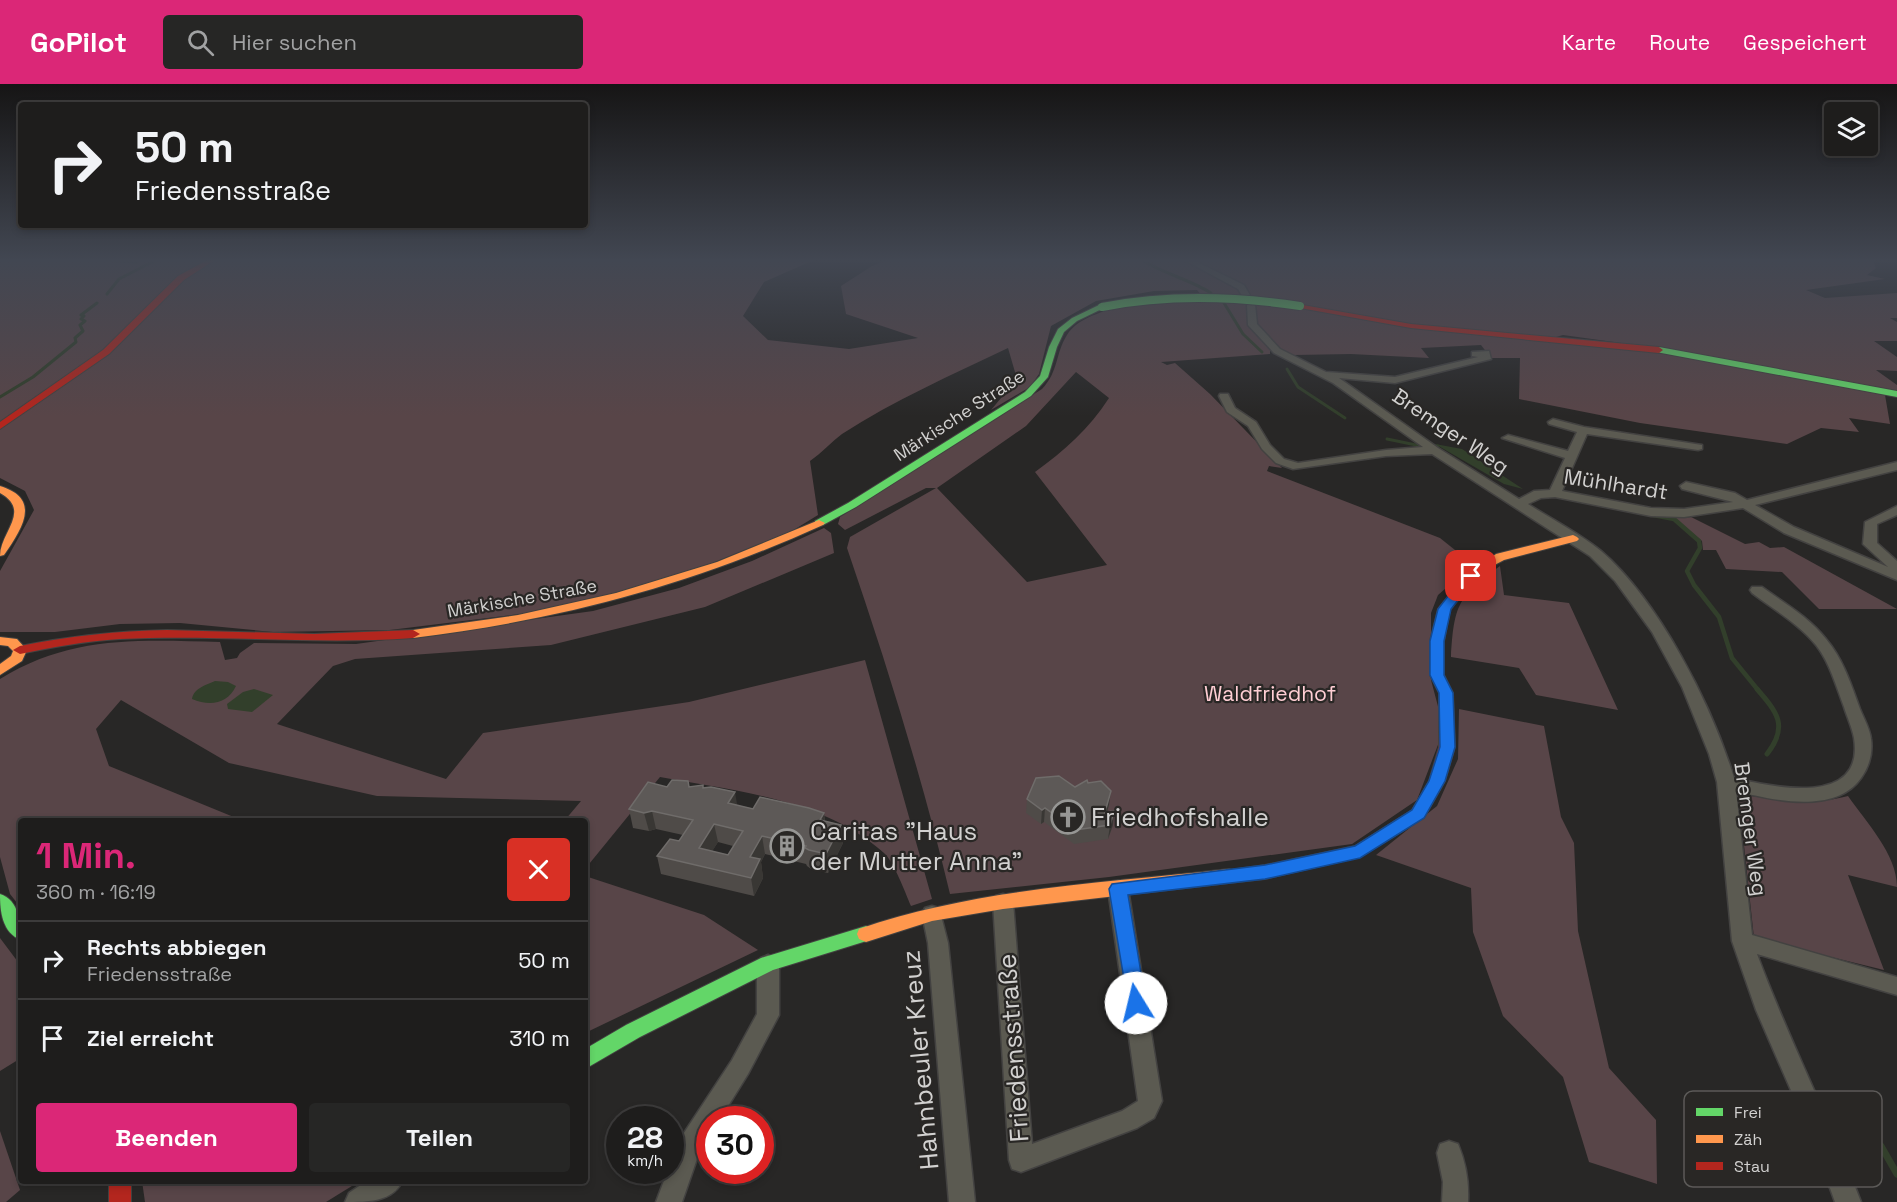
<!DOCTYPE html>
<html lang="de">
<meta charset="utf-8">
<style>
body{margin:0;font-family:"Space Grotesk",sans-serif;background:#262625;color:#f1f3f6;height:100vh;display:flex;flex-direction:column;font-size:22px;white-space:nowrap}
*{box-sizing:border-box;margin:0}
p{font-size:20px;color:#a1a2a3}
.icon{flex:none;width:33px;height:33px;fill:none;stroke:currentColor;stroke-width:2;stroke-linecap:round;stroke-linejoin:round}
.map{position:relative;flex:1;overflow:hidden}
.side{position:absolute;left:18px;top:734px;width:570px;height:366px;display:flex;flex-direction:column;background:#1e1d1c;border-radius:6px;box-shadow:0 3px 9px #0003,0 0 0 2px #3c3b3b}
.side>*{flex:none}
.banner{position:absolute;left:18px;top:18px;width:570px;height:126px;border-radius:6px;box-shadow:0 3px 9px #0003,0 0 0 2px #3c3b3b;background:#1e1d1c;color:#f1f3f6;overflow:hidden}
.buttons{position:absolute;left:1824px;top:18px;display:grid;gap:12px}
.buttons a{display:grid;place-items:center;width:54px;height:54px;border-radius:6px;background:#1e1d1c;box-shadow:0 3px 9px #0003,0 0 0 2px #3c3b3b;font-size:30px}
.speed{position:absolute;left:606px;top:1022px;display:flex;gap:12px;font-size:30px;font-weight:700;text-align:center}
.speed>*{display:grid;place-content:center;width:78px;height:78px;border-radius:50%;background:#1e1d1c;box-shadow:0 3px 9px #0003,0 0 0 2px #3c3b3b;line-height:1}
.speed small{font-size:15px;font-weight:400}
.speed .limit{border:9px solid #d22;background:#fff;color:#111}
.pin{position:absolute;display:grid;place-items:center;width:51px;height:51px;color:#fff;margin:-26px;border-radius:12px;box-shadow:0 3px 9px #0006}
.me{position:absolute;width:66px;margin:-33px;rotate:351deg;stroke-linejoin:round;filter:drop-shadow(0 0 4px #0008)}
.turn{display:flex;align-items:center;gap:21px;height:126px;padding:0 18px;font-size:27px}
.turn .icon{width:78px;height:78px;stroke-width:2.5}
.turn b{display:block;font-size:42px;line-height:51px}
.round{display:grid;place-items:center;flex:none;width:63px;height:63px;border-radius:6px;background:#262625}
.headline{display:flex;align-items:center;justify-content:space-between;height:102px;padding:0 18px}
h1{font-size:36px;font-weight:700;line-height:45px;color:#db2777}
.button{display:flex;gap:12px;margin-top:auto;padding:12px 18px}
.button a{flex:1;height:69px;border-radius:6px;background:#db2777;color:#fff;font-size:24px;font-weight:700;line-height:69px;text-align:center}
.button a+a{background:#262625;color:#f1f3f6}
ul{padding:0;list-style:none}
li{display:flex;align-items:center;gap:18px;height:78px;padding:0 18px;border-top:2px solid #3c3b3b}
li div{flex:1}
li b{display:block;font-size:22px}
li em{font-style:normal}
header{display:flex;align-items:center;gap:36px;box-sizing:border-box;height:84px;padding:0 30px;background:#db2777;color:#fff}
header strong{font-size:28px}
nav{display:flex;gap:33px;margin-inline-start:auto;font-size:21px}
.search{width:420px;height:54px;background:#262625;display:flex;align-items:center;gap:15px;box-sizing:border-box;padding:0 21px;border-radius:6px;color:#a1a2a3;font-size:22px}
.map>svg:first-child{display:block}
.green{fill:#584548;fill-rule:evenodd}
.water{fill:#323f2b}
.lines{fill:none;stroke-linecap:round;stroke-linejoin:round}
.stream-far3{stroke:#323f2b;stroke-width:3}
.stream-far2{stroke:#323f2b;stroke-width:4.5}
.stream-far1{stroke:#323f2b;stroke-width:5}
.stream{stroke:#323f2b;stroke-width:7}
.street-casing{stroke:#434241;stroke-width:3}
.fast-casing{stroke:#434241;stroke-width:2}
.slow-casing{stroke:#434241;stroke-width:2}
.jam-casing{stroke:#434241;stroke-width:2}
.street{fill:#5b5a51;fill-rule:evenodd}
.fast{fill:#63d668;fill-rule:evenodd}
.slow{fill:#ff974d;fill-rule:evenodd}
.jam{fill:#b3261e;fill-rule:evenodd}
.fast-bridge-casing{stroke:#434241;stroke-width:10;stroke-linecap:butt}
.fast-bridge{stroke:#63d668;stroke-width:8}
.wall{fill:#4f4b48;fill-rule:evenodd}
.shaded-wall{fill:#393734}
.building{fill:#5d5957;stroke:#6f6c6a;stroke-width:1.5;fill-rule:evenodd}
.route{fill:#1a73e8;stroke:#114b97;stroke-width:1.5}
.labels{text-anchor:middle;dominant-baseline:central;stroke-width:4.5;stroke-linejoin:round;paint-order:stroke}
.far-street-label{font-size:18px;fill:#d2d1d0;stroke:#292725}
.street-label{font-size:21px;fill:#d2d1d0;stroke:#292725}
.park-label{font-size:21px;fill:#ffced4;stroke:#292725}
.near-poi-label{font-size:26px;fill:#d2d1d0;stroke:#292725;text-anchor:start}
.near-street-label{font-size:26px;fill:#d2d1d0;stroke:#292725}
.key{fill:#292725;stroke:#5c5a58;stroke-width:1.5}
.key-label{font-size:16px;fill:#d2d1d0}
</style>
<header>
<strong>GoPilot</strong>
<div class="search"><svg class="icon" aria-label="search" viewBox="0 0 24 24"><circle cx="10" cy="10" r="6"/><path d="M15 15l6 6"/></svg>Hier suchen</div>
<nav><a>Karte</a><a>Route</a><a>Gespeichert</a></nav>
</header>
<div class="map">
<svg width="1897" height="1118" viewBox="0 0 1897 1118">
<rect width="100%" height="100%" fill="#282726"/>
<g class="green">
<path d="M0,176H814L764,198L743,232L768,256L849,265L918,254L846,230L841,202L872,182L887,176H1873L1876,184L1867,191L1885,195L1806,206L1825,214L1897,209V234H1890L1897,238V257H1874L1897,273V287L1876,286L1897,301V307L1621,259L1563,251L1549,255L1696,274L1885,311L1890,340L1849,334L1859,348L1821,344L1787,360L1640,339L1519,315L1520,274H1491L1481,261L1421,264L1429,274L1351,270L1294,271L1270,265V270L1161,278L1167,281L1175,279L1210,310L1282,384L1269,382L1267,387L1440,454L1465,474L1468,485L1438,511L1431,529V596L1444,645L1417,716L1352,760L1109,793L950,810C922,693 886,578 847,464L850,453L936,404H926L845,446L838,440L840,433L1042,305C1059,287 1055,270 1067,251C1088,218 1167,218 1203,213L1197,206L1154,207L1096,217L1051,242L1039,290L1030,303L991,326L1017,295L1008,264C952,291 894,316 842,350C831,358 822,369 810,377L818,431L792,447L685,490L560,525L390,546L273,548L180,539L120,540L55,548H0V487L34,426L25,407L0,394ZM1076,288L1109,314C1089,345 1064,367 1035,388L1107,481L1027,498L937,404L1026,342Z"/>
<polygon points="1691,433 1745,460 1759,458 1770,464 1784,463 1897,525 1819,525 1782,488 1726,485 1716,466 1703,466 1702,457 1674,434"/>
<path d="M824,444L831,449L834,469L705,523L551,561L355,575L333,582L277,640L446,695L483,649L689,618L865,576L932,815L911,822C905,808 894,778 884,769C824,715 736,707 660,693L585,785V736H565L581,717L377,712L229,679L121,616L96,645L109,682L241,736H21V824L10,810L0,773V595C71,551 139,556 220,558L225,576L237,574L240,569L254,559L356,560L593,527L679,504L752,477Z"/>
<path d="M1500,482L1504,511L1569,519L1618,626L1536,611L1519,584L1451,573C1454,521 1458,512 1500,482Z"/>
<polygon points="1459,625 1544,642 1561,733 1574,759 1578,847 1609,984 1656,1036 1657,1100 1589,1078 1563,993 1503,932 1473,848 1471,804 1376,771 1437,722 1458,675"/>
<path d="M1743,712C1783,712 1806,723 1848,712C1866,738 1897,770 1897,803L1848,791L1884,886L1754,854L1739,715Z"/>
<polygon points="585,792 704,831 758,866 585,949"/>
<polygon points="0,854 21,882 21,974 0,987"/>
<polygon points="0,1047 20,1106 6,1118 0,1118"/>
<polygon points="142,1097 142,1096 360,1097 326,1118 145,1118"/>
</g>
<g class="water">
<polygon points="1435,360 1462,365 1523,405 1504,400"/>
<path d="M215,597L228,598L236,602C227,621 209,622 192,615C194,604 206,601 215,597Z"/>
<polygon points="254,605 273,611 252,628 228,625 227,620 243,608"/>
</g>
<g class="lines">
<g class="stream-far3">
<polyline points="105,176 137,178"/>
<path d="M1142,176C1164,190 1189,195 1211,209"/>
<polyline points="107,210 119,195 156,176"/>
<polyline points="1221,214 1243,250 1262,268"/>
<polyline points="1287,285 1298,303 1345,334"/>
<polyline points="0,313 33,293 76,258 75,254 83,247 80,241 85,237 81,235 84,232 81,231 97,219"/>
<polyline points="1387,355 1421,362 1438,362"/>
</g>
<polyline class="stream-far2" points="1653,431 1674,435 1699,457 1700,464 1687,487 1694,501 1719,533 1732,574 1758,606"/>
<path class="stream-far1" d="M1757,605C1777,628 1789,642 1767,670"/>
<polyline class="stream" points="1881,1062 1897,1090"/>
<g class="street-casing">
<g id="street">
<path d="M1184,176H1193L1244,201L1255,220L1257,240L1280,265L1326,288L1395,293L1478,273L1472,272V268L1489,267L1491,275L1395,299L1339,294L1438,364L1519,415L1534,407L1550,406L1565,374L1502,354L1508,351L1568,367L1577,348L1549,340L1548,338L1553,335L1584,343L1702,361V365L1698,366L1587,350L1562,407L1651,424L1684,425L1733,418L1682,405L1680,402L1686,398L1735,409L1747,416L1897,378V386L1755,421L1794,443L1888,483L1863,460L1865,438L1897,422V431L1877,440V459L1897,477V496L1784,449L1743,424L1684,433L1651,432L1555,413L1541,414L1528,420C1551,435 1579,449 1601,467C1659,517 1712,621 1734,694C1772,703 1865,724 1854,654C1852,643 1847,633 1844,623C1836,602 1830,579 1816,561C1799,540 1773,525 1752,509L1750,506L1752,503H1762C1784,519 1809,533 1826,555C1843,575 1851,600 1860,625C1864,635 1870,645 1871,655C1873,669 1869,683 1861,694C1835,731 1772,716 1736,707L1752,851L1897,893V911L1757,870C1788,954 1829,1034 1861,1118H1835L1813,1057L1756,926L1732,857L1717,698L1709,670L1682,603L1652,548L1615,497L1590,472L1432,370L1386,372L1293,385L1276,379L1262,365L1248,342L1227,328L1219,312L1220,310H1228L1235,324L1256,338L1270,361L1284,375L1298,379L1386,366L1423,363L1333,299L1274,269L1248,241L1247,220L1238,205Z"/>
<polygon points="1118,797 1125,800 1128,805 1162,1017 1154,1034 1137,1044 1021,1088 1012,1085 1009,1076 993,818 996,812 1003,810 1010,812 1013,818 1032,1060 1122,1027 1138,1017 1108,805 1111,800"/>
<polygon points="932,822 939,824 948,859 975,1118 949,1118 928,859 922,830 925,824"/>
<polygon points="768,871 775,874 779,880 779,931 748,990 720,1035 710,1035 710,1052 699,1069 682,1118 656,1118 668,1086 670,1086 680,1055 732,976 757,930 757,880 761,874"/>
<path d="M1449,1057L1458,1060C1466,1079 1469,1098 1468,1118H1442L1443,1098L1437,1069L1440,1060Z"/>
<path d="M368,1096H403C393,1118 368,1118 345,1118L349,1109Z"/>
</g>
</g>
<g class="fast-casing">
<g id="fast">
<polygon points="1099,221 1106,223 1077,237 1064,248 1057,263 1048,293 1031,312 856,423 823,441 815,441 815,437 848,419 1025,308 1040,292 1049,263 1058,245 1072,234"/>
<polygon points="1659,263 1897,307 1897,313 1656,268 1656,264"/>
<path d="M0,810C19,816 21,839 21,856C2,849 0,827 0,810Z"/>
<polygon points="866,842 873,845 875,850 873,855 773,886 640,953 585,985 585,965 626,941 761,874"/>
</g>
</g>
<g class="slow-casing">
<g id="slow">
<path d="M0,402C43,415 21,446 4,471L0,472C0,448 32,427 0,409Z"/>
<path d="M819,436L825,439L823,441C688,502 560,536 413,554L406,550L413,546L518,531L616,509L717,478Z"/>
<polygon points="1573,451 1577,453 1579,455 1577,457 1504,476 1487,485 1481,481 1496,470"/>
<polygon points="0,553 17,555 27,566 22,577 0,591 0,580 11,572 13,567 8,562 0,561"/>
<path d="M1229,785L1235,787L1238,792L1235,797L1229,799L1003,825L932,837L866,858L859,855L857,850L859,845C978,804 1106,799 1229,785Z"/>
</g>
</g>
<g class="jam-casing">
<g id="jam">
<polygon points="207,176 215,176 184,196 109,270 0,345 0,338 103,266 178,192"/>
<polygon points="1297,220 1411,240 1659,263 1663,266 1659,269 1411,244 1300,224 1296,222"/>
<polygon points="1487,477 1493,481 1491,484 1475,495 1450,526 1444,557 1444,591 1453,609 1455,663 1445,697 1424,734 1360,773 1265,795 1229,799 1223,797 1220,792 1223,787 1265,781 1355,762 1412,726 1429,697 1439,663 1439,609 1430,591 1430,557 1438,525 1467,489"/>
<path d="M167,546L314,550L413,546L420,550L413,554C315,561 217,550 120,555C86,557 53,563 20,570L13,566L20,562C69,552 117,547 167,546Z"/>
<rect x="109" y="1096" width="22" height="22"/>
</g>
</g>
<use href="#street" class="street"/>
<use href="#fast" class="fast"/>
<use href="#slow" class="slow"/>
<use href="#jam" class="jam"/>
<g class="fast-bridge-casing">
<path id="fast-bridge" d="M1102,223C1169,210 1233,212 1300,222"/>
</g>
<use href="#fast-bridge" class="fast-bridge"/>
</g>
<g class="wall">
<polygon points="1088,699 1109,721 1107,728 1114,727 1113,741 1108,755 1074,760 1044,738 1041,740 1026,729 1027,715 1075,703"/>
<path d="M667,703L704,704L737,721L753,725L824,729L825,737L841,741L843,759L828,789L811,785L807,782L806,780L765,770L761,778L763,794L754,812L661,790L657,772L679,757L683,751L656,745L649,747L633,744L629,725ZM718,758L733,762L728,771L712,767Z"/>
</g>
<g class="shaded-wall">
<polygon points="1111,707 1109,721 1103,742 1105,728"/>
<polygon points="735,708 738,726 728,719"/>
<polygon points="1045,724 1044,738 1041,740 1042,726"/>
<polygon points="652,727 656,745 649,747 644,729"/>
<polygon points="1114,727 1113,741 1108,755 1110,741"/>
<polygon points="824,729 826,748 820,736"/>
<polygon points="714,740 718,758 703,782 699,764"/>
<polygon points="841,741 843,759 828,789 826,770"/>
<polygon points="762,752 765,770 761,778 763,794 754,812 751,794 750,773"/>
</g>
<g class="building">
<polygon points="1059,692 1075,703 1087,696 1088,699 1101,697 1111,707 1105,728 1114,727 1110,741 1075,746 1045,724 1042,726 1027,715 1036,694"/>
<path d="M672,696L688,697L689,703L703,701V704L711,703L735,708L728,719L753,725L760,713L809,724L824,729L820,736L841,741L826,770L809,766L805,764L806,762L762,752L750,773L760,775L751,794L657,772L670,755L679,757L693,736L652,727L644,729L629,725L648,698L667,703ZM714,740L743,747L728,771L699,764Z"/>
</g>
<linearGradient id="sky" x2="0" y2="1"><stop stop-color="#161515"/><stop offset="0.53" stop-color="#424752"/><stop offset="1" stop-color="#424752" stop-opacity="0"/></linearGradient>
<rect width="1897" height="332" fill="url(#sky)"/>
<polygon class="route" points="1471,488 1477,492 1451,525 1444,557 1444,591 1453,609 1455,663 1445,697 1424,734 1360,774 1265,795 1128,811 1146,919 1143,925 1136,928 1129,925 1109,805 1112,800 1265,781 1355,762 1412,726 1429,697 1440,663 1439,609 1430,591 1430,557 1438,525 1466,489"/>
<defs>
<g id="church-ring" transform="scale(1.725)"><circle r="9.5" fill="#292725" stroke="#969694" stroke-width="1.5"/><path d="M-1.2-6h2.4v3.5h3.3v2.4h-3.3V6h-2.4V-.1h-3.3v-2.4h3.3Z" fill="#969694"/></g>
<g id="building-ring" transform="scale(1.725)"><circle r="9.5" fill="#292725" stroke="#969694" stroke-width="1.5"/><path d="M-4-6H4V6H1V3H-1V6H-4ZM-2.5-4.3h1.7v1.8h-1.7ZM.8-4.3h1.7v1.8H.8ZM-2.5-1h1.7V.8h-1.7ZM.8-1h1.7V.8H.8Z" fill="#969694"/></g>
</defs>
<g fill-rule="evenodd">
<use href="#church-ring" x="1068" y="733"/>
<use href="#building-ring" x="787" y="762"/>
</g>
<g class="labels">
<g class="far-street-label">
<text transform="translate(959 331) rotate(-33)">Märkische Straße</text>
<text transform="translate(522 514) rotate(-10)">Märkische Straße</text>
</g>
<g class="street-label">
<text transform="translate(1451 347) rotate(34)">Bremger Weg</text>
<text transform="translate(1616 400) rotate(9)">Mühlhardt</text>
<text transform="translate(1751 745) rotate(82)">Bremger Weg</text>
</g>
<g class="park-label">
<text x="1270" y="609">Waldfriedhof</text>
</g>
<g class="near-poi-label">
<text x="1091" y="733">Friedhofshalle</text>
<text x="810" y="747">Caritas "Haus<tspan x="810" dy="30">der Mutter Anna"</tspan></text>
</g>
<g class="near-street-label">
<text transform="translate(1013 964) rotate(-94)">Friedensstraße</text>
<text transform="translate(920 976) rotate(-95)">Hahnbeuler Kreuz</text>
</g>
</g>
<rect x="1684" y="1007" width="198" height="96" rx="9" class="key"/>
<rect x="1696" y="1024" width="27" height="8" fill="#63d668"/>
<rect x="1696" y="1051" width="27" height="8" fill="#ff974d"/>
<rect x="1696" y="1078" width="27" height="8" fill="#b3261e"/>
<g class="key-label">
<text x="1734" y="1034">Frei</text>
<text x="1734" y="1061">Zäh</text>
<text x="1734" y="1088">Stau</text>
</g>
</svg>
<div class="buttons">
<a><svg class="icon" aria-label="layers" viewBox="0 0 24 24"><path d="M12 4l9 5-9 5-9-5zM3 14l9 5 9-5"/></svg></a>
</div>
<div class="speed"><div>28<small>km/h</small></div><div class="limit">30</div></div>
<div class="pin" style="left:1471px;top:492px;background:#d93025"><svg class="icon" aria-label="arrive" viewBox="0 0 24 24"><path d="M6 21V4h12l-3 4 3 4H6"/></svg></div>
<svg class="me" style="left:1136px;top:919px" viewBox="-20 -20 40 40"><circle r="19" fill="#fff"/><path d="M0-13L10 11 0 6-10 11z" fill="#1a73e8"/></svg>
<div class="banner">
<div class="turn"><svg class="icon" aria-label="right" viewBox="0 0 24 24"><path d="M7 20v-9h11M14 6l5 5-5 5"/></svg><div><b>50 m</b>Friedensstraße</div></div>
</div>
<section class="side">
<div class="headline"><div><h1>1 Min.</h1><p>360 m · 16:19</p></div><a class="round" style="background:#d93025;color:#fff"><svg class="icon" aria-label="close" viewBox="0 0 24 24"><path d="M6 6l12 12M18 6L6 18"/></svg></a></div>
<ul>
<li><svg class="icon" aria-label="right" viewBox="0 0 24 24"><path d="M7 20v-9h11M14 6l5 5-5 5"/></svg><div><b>Rechts abbiegen</b><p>Friedensstraße</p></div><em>50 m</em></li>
<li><svg class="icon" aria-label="arrive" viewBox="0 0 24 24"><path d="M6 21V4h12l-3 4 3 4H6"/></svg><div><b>Ziel erreicht</b></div><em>310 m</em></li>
</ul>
<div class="button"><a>Beenden</a><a>Teilen</a></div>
</section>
</div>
